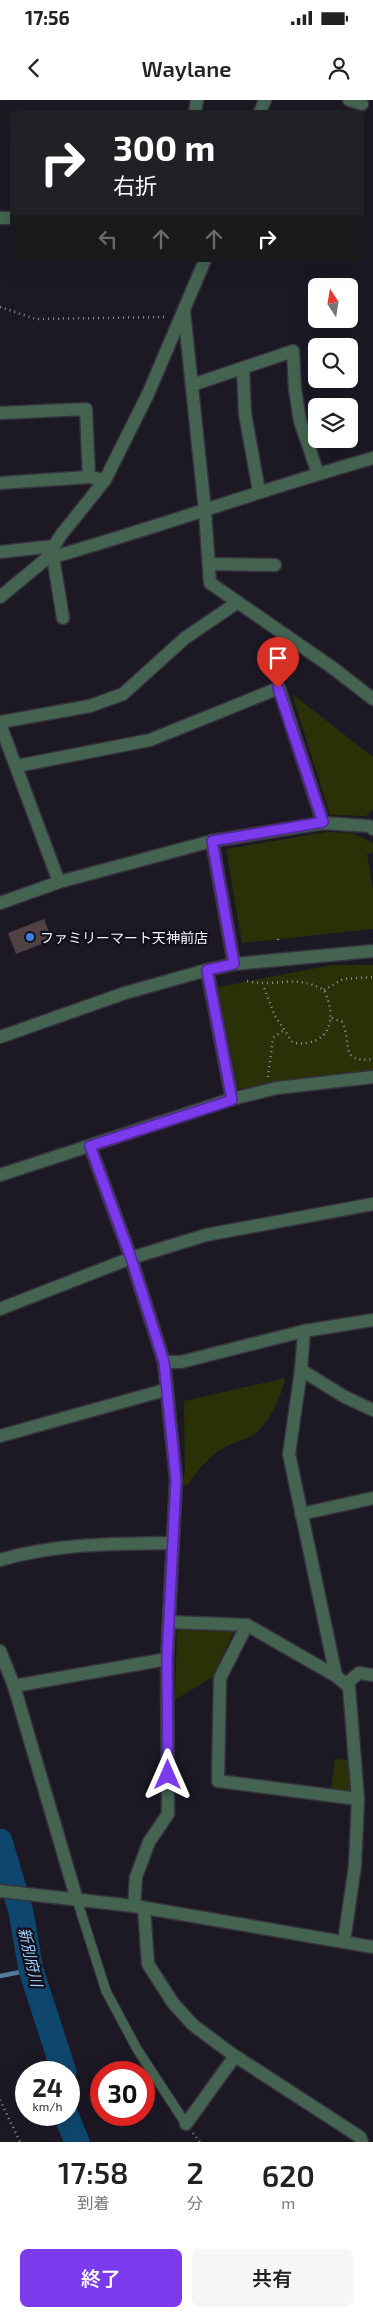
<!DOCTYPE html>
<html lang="ja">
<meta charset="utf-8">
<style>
body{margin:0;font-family:"Exo 2","Noto Sans JP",sans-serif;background:#f6f6f6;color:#222;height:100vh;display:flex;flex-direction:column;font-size:19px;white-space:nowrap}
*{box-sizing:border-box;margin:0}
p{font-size:16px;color:#767676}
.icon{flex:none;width:28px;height:28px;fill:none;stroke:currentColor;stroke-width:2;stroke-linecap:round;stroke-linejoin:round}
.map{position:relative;height:2042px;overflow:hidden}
.details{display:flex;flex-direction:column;background:#fff;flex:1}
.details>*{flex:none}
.top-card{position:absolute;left:10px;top:10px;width:354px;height:152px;border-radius:8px;box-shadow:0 5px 20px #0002;background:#202124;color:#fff;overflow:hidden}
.needle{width:32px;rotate:348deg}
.buttons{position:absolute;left:308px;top:178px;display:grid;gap:10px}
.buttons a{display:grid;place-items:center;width:50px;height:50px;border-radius:8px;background:#fff;box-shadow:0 5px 20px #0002;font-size:25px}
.speed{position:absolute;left:15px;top:1961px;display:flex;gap:10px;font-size:25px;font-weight:700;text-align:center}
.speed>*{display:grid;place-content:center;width:65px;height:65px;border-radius:50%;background:#fff;box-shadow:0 5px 20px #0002;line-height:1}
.speed small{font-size:12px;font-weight:400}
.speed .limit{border:8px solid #d22;background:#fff;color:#111}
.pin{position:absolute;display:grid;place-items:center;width:42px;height:42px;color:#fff;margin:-51px -21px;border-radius:50% 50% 50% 0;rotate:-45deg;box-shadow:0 0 5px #0007}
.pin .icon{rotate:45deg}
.me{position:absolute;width:55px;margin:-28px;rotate:0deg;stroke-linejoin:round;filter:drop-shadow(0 0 4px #0008)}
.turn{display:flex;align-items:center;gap:18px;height:105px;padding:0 20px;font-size:22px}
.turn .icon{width:65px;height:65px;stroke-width:2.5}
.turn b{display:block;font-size:35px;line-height:42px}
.lanes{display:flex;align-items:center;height:48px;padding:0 20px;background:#0003;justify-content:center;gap:25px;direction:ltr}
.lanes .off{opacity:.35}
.eta{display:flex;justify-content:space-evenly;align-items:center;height:85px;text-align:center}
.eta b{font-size:30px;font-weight:600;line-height:35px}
.action{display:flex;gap:10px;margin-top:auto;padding:10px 20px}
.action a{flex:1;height:58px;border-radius:8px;background:#7c3aed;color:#fff;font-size:20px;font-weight:600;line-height:58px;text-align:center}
.action a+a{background:#f6f6f6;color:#222}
.status{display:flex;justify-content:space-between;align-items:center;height:35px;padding:0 25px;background:#fff;direction:ltr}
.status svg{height:14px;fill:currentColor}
header{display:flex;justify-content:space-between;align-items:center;height:65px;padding:0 20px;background:#fff;font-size:22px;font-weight:600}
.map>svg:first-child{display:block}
.green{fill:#2b3107}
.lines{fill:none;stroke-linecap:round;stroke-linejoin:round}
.stream{stroke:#537a98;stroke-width:4.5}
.river{stroke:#0e466e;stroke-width:25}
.building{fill:#504145}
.service-casing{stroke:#36323e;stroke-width:11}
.minor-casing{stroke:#36323e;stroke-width:15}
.tertiary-casing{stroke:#36323e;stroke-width:15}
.path{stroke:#928f99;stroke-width:2.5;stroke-dasharray:1 4;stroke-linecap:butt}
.service{stroke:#446451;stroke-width:9}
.minor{stroke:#446451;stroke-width:12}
.tertiary{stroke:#446451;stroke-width:12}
.route-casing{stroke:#51269a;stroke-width:12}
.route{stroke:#7c3aed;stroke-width:9}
.shop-dot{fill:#3f7fe0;stroke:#130f1a;stroke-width:2}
.labels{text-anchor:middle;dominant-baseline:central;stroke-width:4.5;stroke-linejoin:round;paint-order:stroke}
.poi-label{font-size:14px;fill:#f5f2fb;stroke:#130f1a;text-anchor:start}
.water-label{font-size:15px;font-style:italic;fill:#9acefb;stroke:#130f1a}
</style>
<div class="status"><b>17:56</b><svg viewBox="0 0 49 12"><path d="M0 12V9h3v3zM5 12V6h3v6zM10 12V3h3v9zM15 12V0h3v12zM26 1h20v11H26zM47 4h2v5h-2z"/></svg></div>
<header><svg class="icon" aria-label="back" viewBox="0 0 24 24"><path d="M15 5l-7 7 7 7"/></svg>Waylane<svg class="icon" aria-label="person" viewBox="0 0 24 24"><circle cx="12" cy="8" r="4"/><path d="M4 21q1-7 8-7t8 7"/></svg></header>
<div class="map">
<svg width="373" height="2042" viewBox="0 0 373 2042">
<rect width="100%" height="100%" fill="#1c1824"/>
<g class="green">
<polygon points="292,594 373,657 373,709 366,716 330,715"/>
<polygon points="326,732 352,733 373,743 373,752 367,754 373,789 373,829 242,843 226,749"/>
<polygon points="332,865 373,865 373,971 238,989 218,887"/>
<path d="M285,1278C282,1295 271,1320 257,1332C250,1339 237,1341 229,1345C210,1355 199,1368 188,1385H182L185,1371L184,1301Z"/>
<polygon points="177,1529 233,1532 214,1576 175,1600"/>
<polygon points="335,1659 349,1660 351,1691 331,1689"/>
</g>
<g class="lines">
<polyline class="stream" points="0,1876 31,1870"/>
<g class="river">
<polyline points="0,1741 21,1812 31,1870 64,1972"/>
<polyline points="66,2015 77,2042"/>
</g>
</g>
<polygon class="building" points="44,819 52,840 16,854 8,833"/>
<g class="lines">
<g class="service-casing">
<polyline id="service" points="77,1800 106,1891 137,1949 186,2024"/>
</g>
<g class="minor-casing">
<g id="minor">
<polyline points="349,0 362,4"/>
<polyline points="195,12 197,0"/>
<polyline points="260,12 265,0"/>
<polyline points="0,118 12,118"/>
<polyline points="184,211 205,411 210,483 333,568 373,599"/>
<polyline points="243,268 245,314 259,391"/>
<polyline points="192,285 293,251 295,289 300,321 318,374"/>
<polyline points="0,313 86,309 89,377 105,380"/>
<polyline points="0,383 89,377"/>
<polyline points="0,452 54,446"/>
<polyline points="53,457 63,518"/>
<path d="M46,459C156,428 263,389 373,358"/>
<polyline points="209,464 275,465"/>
<polyline points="0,497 46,459 61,435 105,380 148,294 205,160"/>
<polyline points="0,622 90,606 123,594 185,538 238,502"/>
<polyline points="0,624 59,782"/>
<polyline points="17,666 150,640 279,588 323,723"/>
<polyline points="212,741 234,864"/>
<polyline points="0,803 59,782 212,741 323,723 369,726 373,729"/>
<polyline points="207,870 232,999"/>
<polyline points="90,1046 131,1158 164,1262 176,1380 167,1559 168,1714 149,1742 136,1777 134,1806 373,1847"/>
<polyline points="0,1075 232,999 277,988 373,977"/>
<polyline points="0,1209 131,1158 206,1135 373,1104"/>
<polyline points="164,1262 181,1262 304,1231 373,1220"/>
<polyline points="301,1270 304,1231"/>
<polyline points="0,1336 165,1290"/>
<polyline points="301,1414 373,1398"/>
<path d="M0,1460C56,1443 113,1444 171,1443"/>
<polyline points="170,1522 247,1525 336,1576 349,1587 358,1699 355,1766 344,1841"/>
<polyline points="247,1525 220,1578 218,1681 358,1699"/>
<polyline points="0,1551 14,1586 77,1800"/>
<polyline points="336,1576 289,1354 301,1270 345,1297 373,1310"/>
<polyline points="346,1584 359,1573 373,1575"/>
<polyline points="14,1586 167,1559"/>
<polyline points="144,1808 148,1864 173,1903 193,1925 232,1954 360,2037 362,2042"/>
<polyline points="186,2024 235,1956"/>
</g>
</g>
<g class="tertiary-casing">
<g id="tertiary">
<polyline points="0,937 125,893 207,870 234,864 373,851"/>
<polyline points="0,1791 134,1806"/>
</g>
</g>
<g class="path">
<polyline points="0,207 36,219 167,217"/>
<polyline points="278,839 279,844"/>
<path d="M247,881C278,888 292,873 324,890C338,919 330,947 293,943L275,916L263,885"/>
<polyline points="324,890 343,879 373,877"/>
<path d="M332,918L342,922C353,944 338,963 373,959"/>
<polyline points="268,977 273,938 284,930"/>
<polyline points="0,2000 20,2042"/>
<polyline points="193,2033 200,2042"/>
</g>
<use href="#service" class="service"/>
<use href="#minor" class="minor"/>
<use href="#tertiary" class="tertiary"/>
</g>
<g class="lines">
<g class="route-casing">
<polyline id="route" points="168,1675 167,1559 176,1380 164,1262 131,1158 90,1046 232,1000 207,870 234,864 212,741 323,722 278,588"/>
</g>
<use href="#route" class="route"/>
</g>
<circle class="shop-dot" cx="30" cy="837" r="5"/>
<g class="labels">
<g class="poi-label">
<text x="40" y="837">ファミリーマート天神前店</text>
</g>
<g class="water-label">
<text transform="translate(31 1857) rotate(77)">新別府川</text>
</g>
</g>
</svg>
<div class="buttons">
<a><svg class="needle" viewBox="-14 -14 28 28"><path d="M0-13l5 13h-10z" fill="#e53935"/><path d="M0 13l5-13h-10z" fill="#767676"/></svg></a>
<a><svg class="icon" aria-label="search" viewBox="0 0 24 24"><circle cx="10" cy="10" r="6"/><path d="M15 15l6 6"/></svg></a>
<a><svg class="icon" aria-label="layers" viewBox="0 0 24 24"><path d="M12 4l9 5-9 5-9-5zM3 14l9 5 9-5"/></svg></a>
</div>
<div class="speed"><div>24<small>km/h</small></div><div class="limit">30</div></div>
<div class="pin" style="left:278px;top:588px;background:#d93025"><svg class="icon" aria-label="arrive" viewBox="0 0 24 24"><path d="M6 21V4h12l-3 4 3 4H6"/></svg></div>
<svg class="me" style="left:168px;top:1675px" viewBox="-20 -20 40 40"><path d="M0-17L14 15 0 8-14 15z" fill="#7c3aed" stroke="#fff" stroke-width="4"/></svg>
<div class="top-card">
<div class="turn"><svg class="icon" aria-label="right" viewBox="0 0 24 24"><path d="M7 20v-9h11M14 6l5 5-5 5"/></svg><div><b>300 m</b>右折</div></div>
<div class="lanes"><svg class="icon off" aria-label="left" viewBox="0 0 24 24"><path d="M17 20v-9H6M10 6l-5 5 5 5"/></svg><svg class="icon off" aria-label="ahead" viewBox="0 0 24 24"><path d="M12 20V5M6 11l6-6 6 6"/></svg><svg class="icon off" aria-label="ahead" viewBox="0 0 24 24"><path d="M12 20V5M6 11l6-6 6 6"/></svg><svg class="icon" aria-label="right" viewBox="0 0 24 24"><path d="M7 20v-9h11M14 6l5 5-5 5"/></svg></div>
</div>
</div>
<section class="details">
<div class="eta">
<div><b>17:58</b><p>到着</p></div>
<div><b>2</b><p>分</p></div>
<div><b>620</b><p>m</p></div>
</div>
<div class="action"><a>終了</a><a>共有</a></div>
</section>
